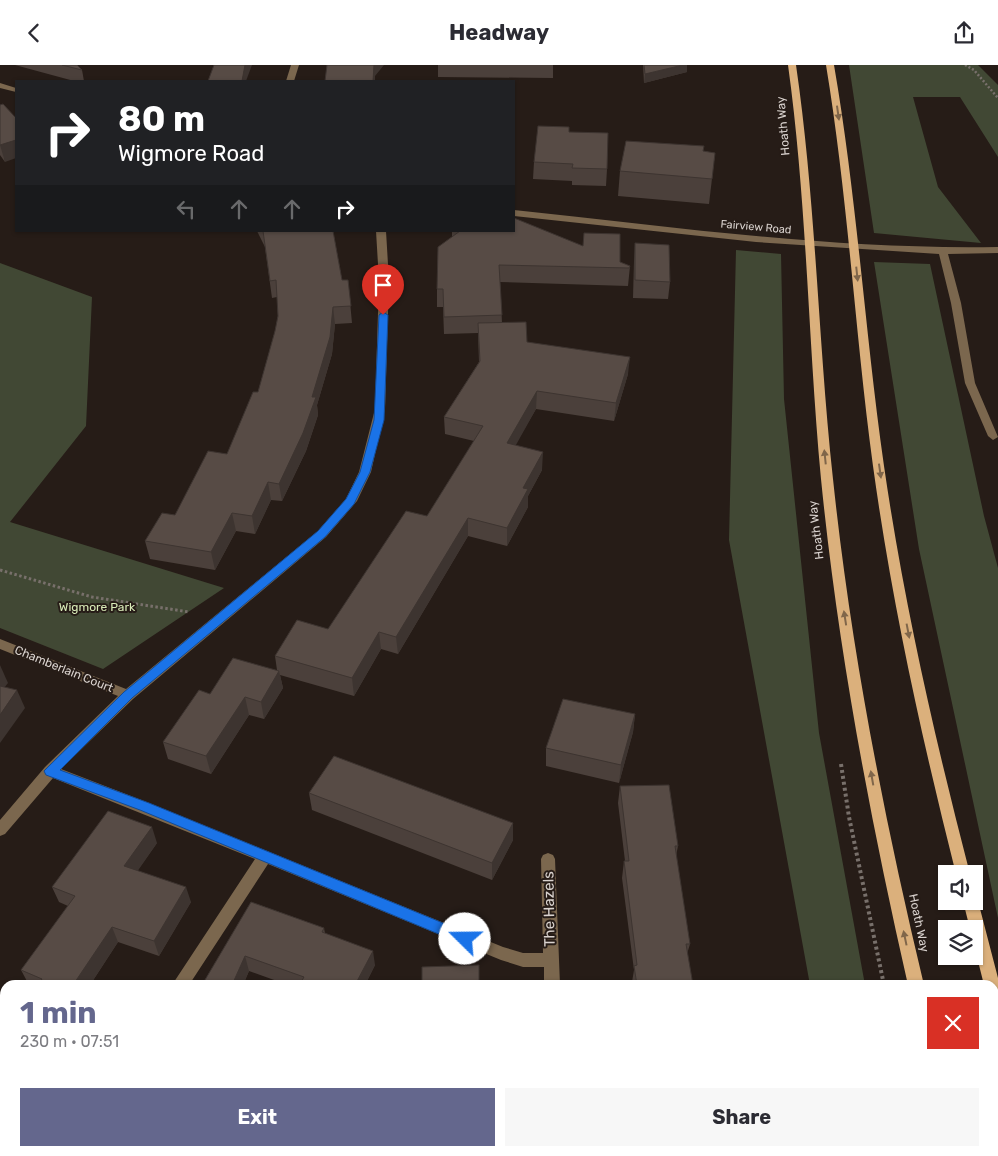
<!DOCTYPE html>
<meta charset="utf-8">
<style>
body{margin:0;font-family:Rubik,sans-serif;background:#f7f7f7;color:#2b2b33;height:100vh;display:flex;flex-direction:column;font-size:19px;white-space:nowrap}
*{box-sizing:border-box;margin:0}
p{font-size:16px;color:#7c7c81}
.icon{flex:none;width:28px;height:28px;fill:none;stroke:currentColor;stroke-width:2;stroke-linecap:round;stroke-linejoin:round}
.map{position:relative;flex:1;overflow:hidden}
.side{position:absolute;left:0px;top:915px;width:999px;height:176px;display:flex;flex-direction:column;background:#fff;border-radius:15px 15px 0 0;box-shadow:0 1px 4px #0004}
.side>*{flex:none}
.banner{position:absolute;left:15px;top:15px;width:500px;height:152px;border-radius:0px;box-shadow:0 1px 4px #0004;background:#202124;color:#fff;overflow:hidden}
.controls{position:absolute;left:938px;top:800px;display:grid;gap:10px}
.controls a{display:grid;place-items:center;width:45px;height:45px;border-radius:0px;background:#fff;box-shadow:0 1px 4px #0004;font-size:25px}
.pin{position:absolute;display:grid;place-items:center;width:42px;height:42px;color:#fff;margin:-51px -21px;border-radius:50% 50% 50% 0;rotate:-45deg;box-shadow:0 0 5px #0007}
.pin .icon{rotate:45deg}
.me{position:absolute;width:55px;margin:-28px;rotate:292deg;stroke-linejoin:round;filter:drop-shadow(0 0 4px #0008)}
.turn{display:flex;align-items:center;gap:18px;height:105px;padding:0 20px;font-size:22px}
.turn .icon{width:65px;height:65px;stroke-width:2.5}
.turn b{display:block;font-size:35px;line-height:42px}
.lanes{display:flex;align-items:center;height:48px;padding:0 20px;background:#0003;justify-content:center;gap:25px;direction:ltr}
.lanes .off{opacity:.35}
.round{display:grid;place-items:center;flex:none;width:52px;height:52px;border-radius:0px;background:#f7f7f7}
.overview{display:flex;align-items:center;justify-content:space-between;height:85px;padding:0 20px}
h1{font-size:30px;font-weight:700;line-height:38px;color:#64678d}
.action{display:flex;gap:10px;margin-top:auto;padding:10px 20px}
.action a{flex:1;height:58px;border-radius:0px;background:#64678d;color:#fff;font-size:20px;font-weight:700;line-height:58px;text-align:center}
.action a+a{background:#f7f7f7;color:#2b2b33}
header{display:flex;justify-content:space-between;align-items:center;height:65px;padding:0 20px;background:#fff;font-size:22px;font-weight:700}
.map>svg:first-child{display:block}
.green{fill:#414834}
.lines{fill:none;stroke-linecap:round;stroke-linejoin:round}
.path-far2{stroke:#78706b;stroke-width:2.5;stroke-dasharray:2 2;stroke-linecap:butt}
.path-far1{stroke:#78706b;stroke-width:3;stroke-dasharray:2.5 2.5;stroke-linecap:butt}
.path{stroke:#78706b;stroke-width:4;stroke-dasharray:3 3;stroke-linecap:butt}
.minor{fill:#7b674e;fill-rule:evenodd}
.major{fill:#dbb07c;fill-rule:evenodd}
.wall{fill:#4b403b}
.shaded-wall{fill:#3d3430}
.building{fill:#574b45;stroke:#3d3430}
.oneway{fill:#80664a}
.route{fill:#1a73e8;stroke:#114b97}
.labels{text-anchor:middle;dominant-baseline:central;stroke-width:4;stroke-linejoin:round;paint-order:stroke}
.far-street-label{font-size:11px;fill:#d9d2ce;stroke:#261c17}
.street-label{font-size:12px;fill:#d9d2ce;stroke:#261c17}
.park-label{font-size:12px;fill:#d9ebb8;stroke:#261c17}
.near-street-label{font-size:15px;fill:#d9d2ce;stroke:#261c17}
</style>
<header><svg class="icon" aria-label="back" viewBox="0 0 24 24"><path d="M15 5l-7 7 7 7"/></svg>Headway<svg class="icon" aria-label="share" viewBox="0 0 24 24"><path d="M12 15V3M7 8l5-5 5 5M5 13v7h14v-7"/></svg></header>
<div class="map">
<svg width="998" height="1091" viewBox="0 0 998 1091">
<rect width="100%" height="100%" fill="#261c17"/>
<g class="green">
<polygon points="849,0 978,0 998,20 998,92 960,32 913,32 938,122 981,178 874,168"/>
<polygon points="736,185 781,189 784,334 819,668 865,920 810,920 729,475"/>
<polygon points="874,197 930,199 984,451 998,503 998,853 919,484"/>
<polygon points="0,198 92,232 86,361 10,457 224,523 103,604 0,563"/>
<polygon points="848,1086 895,1086 896,1091 849,1091"/>
</g>
<g class="lines">
<polyline class="path-far2" points="965,0 974,5 998,33"/>
<polyline class="path-far1" points="0,505 92,532 189,547"/>
<g class="path">
<polyline points="841,699 849,752 884,920"/>
<polyline points="919,1086 920,1091"/>
</g>
<g class="minor">
<polygon points="291,0 299,0 294,16 286,16"/>
<polygon points="0,18 16,23 16,27 0,23"/>
<path d="M514,145C674,162 836,185 998,182V188L948,189L961,238L975,318L998,372L993,375L988,371L965,318L951,238L939,189L756,177L514,151Z"/>
<polygon points="376,166 386,166 389,216 385,344 371,407 357,436 326,472 133,634 61,704 149,738 503,882 523,888 543,888 541,794 543,790 548,788 553,790 555,794 560,920 544,920 544,902 523,902 501,895 268,799 189,920 172,920 255,794 53,713 5,769 0,771 0,755 45,702 118,631 0,584 0,574 126,624 318,466 346,434 359,407 375,344 379,216"/>
</g>
<g class="major">
<path d="M788,0H796C816,137 818,276 833,414C851,585 884,753 924,920H908C870,753 838,585 821,414C808,276 807,137 788,0Z"/>
<path d="M826,0H834C857,133 865,268 884,401C904,539 935,674 970,809H956C922,674 892,539 873,401C855,268 848,133 826,0Z"/>
<polygon points="974,831 978,836 998,913 998,950 994,949 994,920 984,920 974,880 974,864 970,864 963,836 974,836"/>
<polygon points="947,1086 965,1086 967,1091 949,1091"/>
</g>
</g>
<g class="wall">
<polygon points="15,0 77,0 82,5 84,16 74,16"/>
<polygon points="438,0 553,0 553,13 438,12"/>
<polygon points="643,0 687,0 687,7 644,18"/>
<polygon points="0,40 5,97 0,90"/>
<polygon points="569,67 607,104 606,121 572,120 572,116 533,114 534,97"/>
<polygon points="703,86 715,88 709,139 618,131 620,106"/>
<polygon points="257,166 333,166 342,215 348,215 352,258 335,259 332,289 317,340 318,350 306,386 282,436 271,435 255,469 236,466 215,505 150,494 145,476 175,450 227,389 258,327 275,266 278,251 277,232 272,233 265,182"/>
<polygon points="452,166 514,166 620,197 630,201 628,221 500,217 502,258 527,277 628,309 614,356 536,344 515,380 542,405 528,431 528,442 507,481 468,471 398,589 381,584 354,631 280,610 283,623 264,654 249,650 211,709 168,694 163,677 210,629 277,605 275,591 328,564 427,451 474,376 445,369 444,352 479,297 478,268 444,269 443,242 437,242 437,224 452,172"/>
<polygon points="635,178 670,217 668,234 633,233 634,196"/>
<polygon points="635,649 633,667 619,718 546,701 546,683"/>
<polygon points="620,721 678,781 676,791 690,879 687,889 693,920 632,920 632,917 634,905 622,813 624,796 625,796 618,738"/>
<polygon points="309,728 513,758 513,775 492,815 312,745"/>
<polygon points="157,778 137,806 191,837 159,891 118,877 90,920 29,920 21,905 68,841 59,837 52,822"/>
<polygon points="251,837 324,863 325,868 375,900 365,920 288,920 249,906 243,920 202,920"/>
<polygon points="160,1086 371,1086 369,1091 176,1091"/>
<polygon points="649,1086 716,1086 717,1089 716,1091 650,1091"/>
</g>
<g class="shaded-wall">
<polygon points="245,0 252,0 246,16 242,16"/>
<polygon points="374,0 384,0 375,11 375,16 373,16"/>
<polygon points="683,0 687,0 687,7 644,18 645,9"/>
<polygon points="16,75 16,93 5,97 0,80"/>
<polygon points="333,242 335,259 332,289 317,340 318,350 306,386 282,436 279,419"/>
<polygon points="630,292 628,309 614,356 616,338"/>
<polygon points="537,326 536,344 507,396 507,378"/>
<polygon points="543,387 542,405 528,431 528,442 507,481 507,463 523,423"/>
<polygon points="268,417 271,435 255,469 252,451"/>
<polygon points="232,448 236,466 215,505 211,487"/>
<polygon points="468,453 468,471 398,589 396,572"/>
<polygon points="379,567 381,584 354,631 352,613"/>
<polygon points="0,600 8,618 0,628"/>
<polygon points="279,606 283,623 264,654 261,637"/>
<polygon points="17,625 25,643 0,678 0,650"/>
<polygon points="245,632 249,650 211,709 206,691"/>
<polygon points="635,649 633,667 619,718 621,700"/>
<polygon points="513,758 513,775 492,815 492,798"/>
<polygon points="152,762 157,778 130,817 124,801"/>
<polygon points="186,822 191,837 159,891 154,876"/>
<polygon points="112,862 118,877 90,920 73,920"/>
<polygon points="373,886 375,900 365,920 355,920"/>
<polygon points="245,891 249,906 243,920 232,920"/>
<polygon points="19,1086 83,1086 83,1089 73,1091 13,1091 11,1088"/>
<polygon points="360,1086 371,1086 369,1091 358,1091"/>
</g>
<g class="building">
<polygon points="62,0 77,0 82,5"/>
<polygon points="214,0 245,0 242,16 208,16"/>
<polygon points="327,0 374,0 373,16 325,16"/>
<polygon points="644,0 683,0 645,9"/>
<polygon points="3,39 16,53 16,75 0,80 0,40"/>
<polygon points="538,61 569,62 569,67 608,68 607,104 572,103 573,99 534,97"/>
<polygon points="626,76 704,81 703,86 715,88 712,114 620,106"/>
<polygon points="514,153 583,181 584,168 620,169 620,197 630,201 629,203 499,200 502,250 444,252 443,224 437,224 438,182 460,166 514,166"/>
<polygon points="263,166 333,166 342,215 348,215 351,241 333,242 330,272 312,332 316,332 303,368 279,419 268,417 252,451 232,448 211,487 145,476 162,448 175,450 208,386 227,389 253,327 258,327 275,266 278,251 276,215 270,216"/>
<polygon points="635,178 669,180 670,217 635,215"/>
<polygon points="526,257 527,277 630,292 616,338 537,326 507,378 543,387 523,423 528,424 507,463 468,453 396,572 379,567 352,613 275,591 297,555 328,564 406,446 427,451 483,361 444,352 480,296 478,258"/>
<polygon points="233,593 279,606 261,637 245,632 206,691 163,677 199,625 210,629"/>
<polygon points="0,621 17,625 0,650"/>
<polygon points="563,634 635,649 621,700 546,683"/>
<polygon points="334,691 513,758 492,798 309,728"/>
<polygon points="669,720 678,781 675,781 690,879 686,879 693,920 637,920 634,901 637,900 624,796 629,796 620,721"/>
<polygon points="108,746 152,762 124,801 186,822 154,876 112,862 73,920 38,920 42,914 21,905 75,831 52,822"/>
<polygon points="251,837 324,863 322,867 373,886 355,920 303,920 300,919 304,912 245,891 232,920 202,920"/>
<polygon points="479,900 479,920 422,920 422,902"/>
<polygon points="222,1086 360,1086 358,1091 239,1091"/>
<polygon points="654,1086 716,1086 717,1089 674,1091 655,1091"/>
</g>
<defs><path id="oneway-solid" d="M-6-.8H1V-3.2L6.5 0L1 3.2V.8H-6Z" transform="scale(1.25)"/></defs>
<g class="oneway">
<use href="#oneway-solid" transform="translate(838 48) rotate(82)"/>
<use href="#oneway-solid" transform="translate(857 209) rotate(84)"/>
<use href="#oneway-solid" transform="translate(825 392) rotate(-96)"/>
<use href="#oneway-solid" transform="translate(880 406) rotate(82)"/>
<use href="#oneway-solid" transform="translate(845 553) rotate(-99)"/>
<use href="#oneway-solid" transform="translate(908 566) rotate(79)"/>
<use href="#oneway-solid" transform="translate(872 713) rotate(-100)"/>
<use href="#oneway-solid" transform="translate(905 873) rotate(-102)"/>
</g>
<polygon class="route" points="383,247 388,250 384,355 370,407 354,439 325,472 132,633 60,705 149,738 470,869 472,874 470,878 465,880 140,745 46,710 44,706 124,627 318,466 346,434 360,407 374,355 379,250"/>
<g class="labels">
<g class="far-street-label">
<text transform="translate(756 162) rotate(5)">Fairview Road</text>
</g>
<g class="street-label">
<text transform="translate(783 61) rotate(-95)">Hoath Way</text>
<text transform="translate(816 465) rotate(-97)">Hoath Way</text>
<text transform="translate(64 604) rotate(22)">Chamberlain Court</text>
<text transform="translate(919 858) rotate(78)">Hoath Way</text>
</g>
<g class="park-label">
<text x="97" y="542">Wigmore Park</text>
</g>
<g class="near-street-label">
<text transform="translate(549 844) rotate(-91)">The Hazels</text>
</g>
</g>
</svg>
<div class="controls">
<a><svg class="icon" aria-label="sound" viewBox="0 0 24 24"><path d="M4 9h4l5-4v14l-5-4H4zM17 9q2 3 0 6"/></svg></a>
<a><svg class="icon" aria-label="layers" viewBox="0 0 24 24"><path d="M12 4l9 5-9 5-9-5zM3 14l9 5 9-5"/></svg></a>
</div>
<div class="pin" style="left:383px;top:250px;background:#d93025"><svg class="icon" aria-label="arrive" viewBox="0 0 24 24"><path d="M6 21V4h12l-3 4 3 4H6"/></svg></div>
<svg class="me" style="left:465px;top:874px" viewBox="-20 -20 40 40"><circle r="19" fill="#fff"/><path d="M0-13L10 11 0 6-10 11z" fill="#1a73e8"/></svg>
<div class="banner">
<div class="turn"><svg class="icon" aria-label="right" viewBox="0 0 24 24"><path d="M7 20v-9h11M14 6l5 5-5 5"/></svg><div><b>80 m</b>Wigmore Road</div></div>
<div class="lanes"><svg class="icon off" aria-label="left" viewBox="0 0 24 24"><path d="M17 20v-9H6M10 6l-5 5 5 5"/></svg><svg class="icon off" aria-label="ahead" viewBox="0 0 24 24"><path d="M12 20V5M6 11l6-6 6 6"/></svg><svg class="icon off" aria-label="ahead" viewBox="0 0 24 24"><path d="M12 20V5M6 11l6-6 6 6"/></svg><svg class="icon" aria-label="right" viewBox="0 0 24 24"><path d="M7 20v-9h11M14 6l5 5-5 5"/></svg></div>
</div>
<section class="side">
<div class="overview"><div><h1>1 min</h1><p>230 m · 07:51</p></div><a class="round" style="background:#d93025;color:#fff"><svg class="icon" aria-label="close" viewBox="0 0 24 24"><path d="M6 6l12 12M18 6L6 18"/></svg></a></div>
<div class="action"><a>Exit</a><a>Share</a></div>
</section>
</div>
